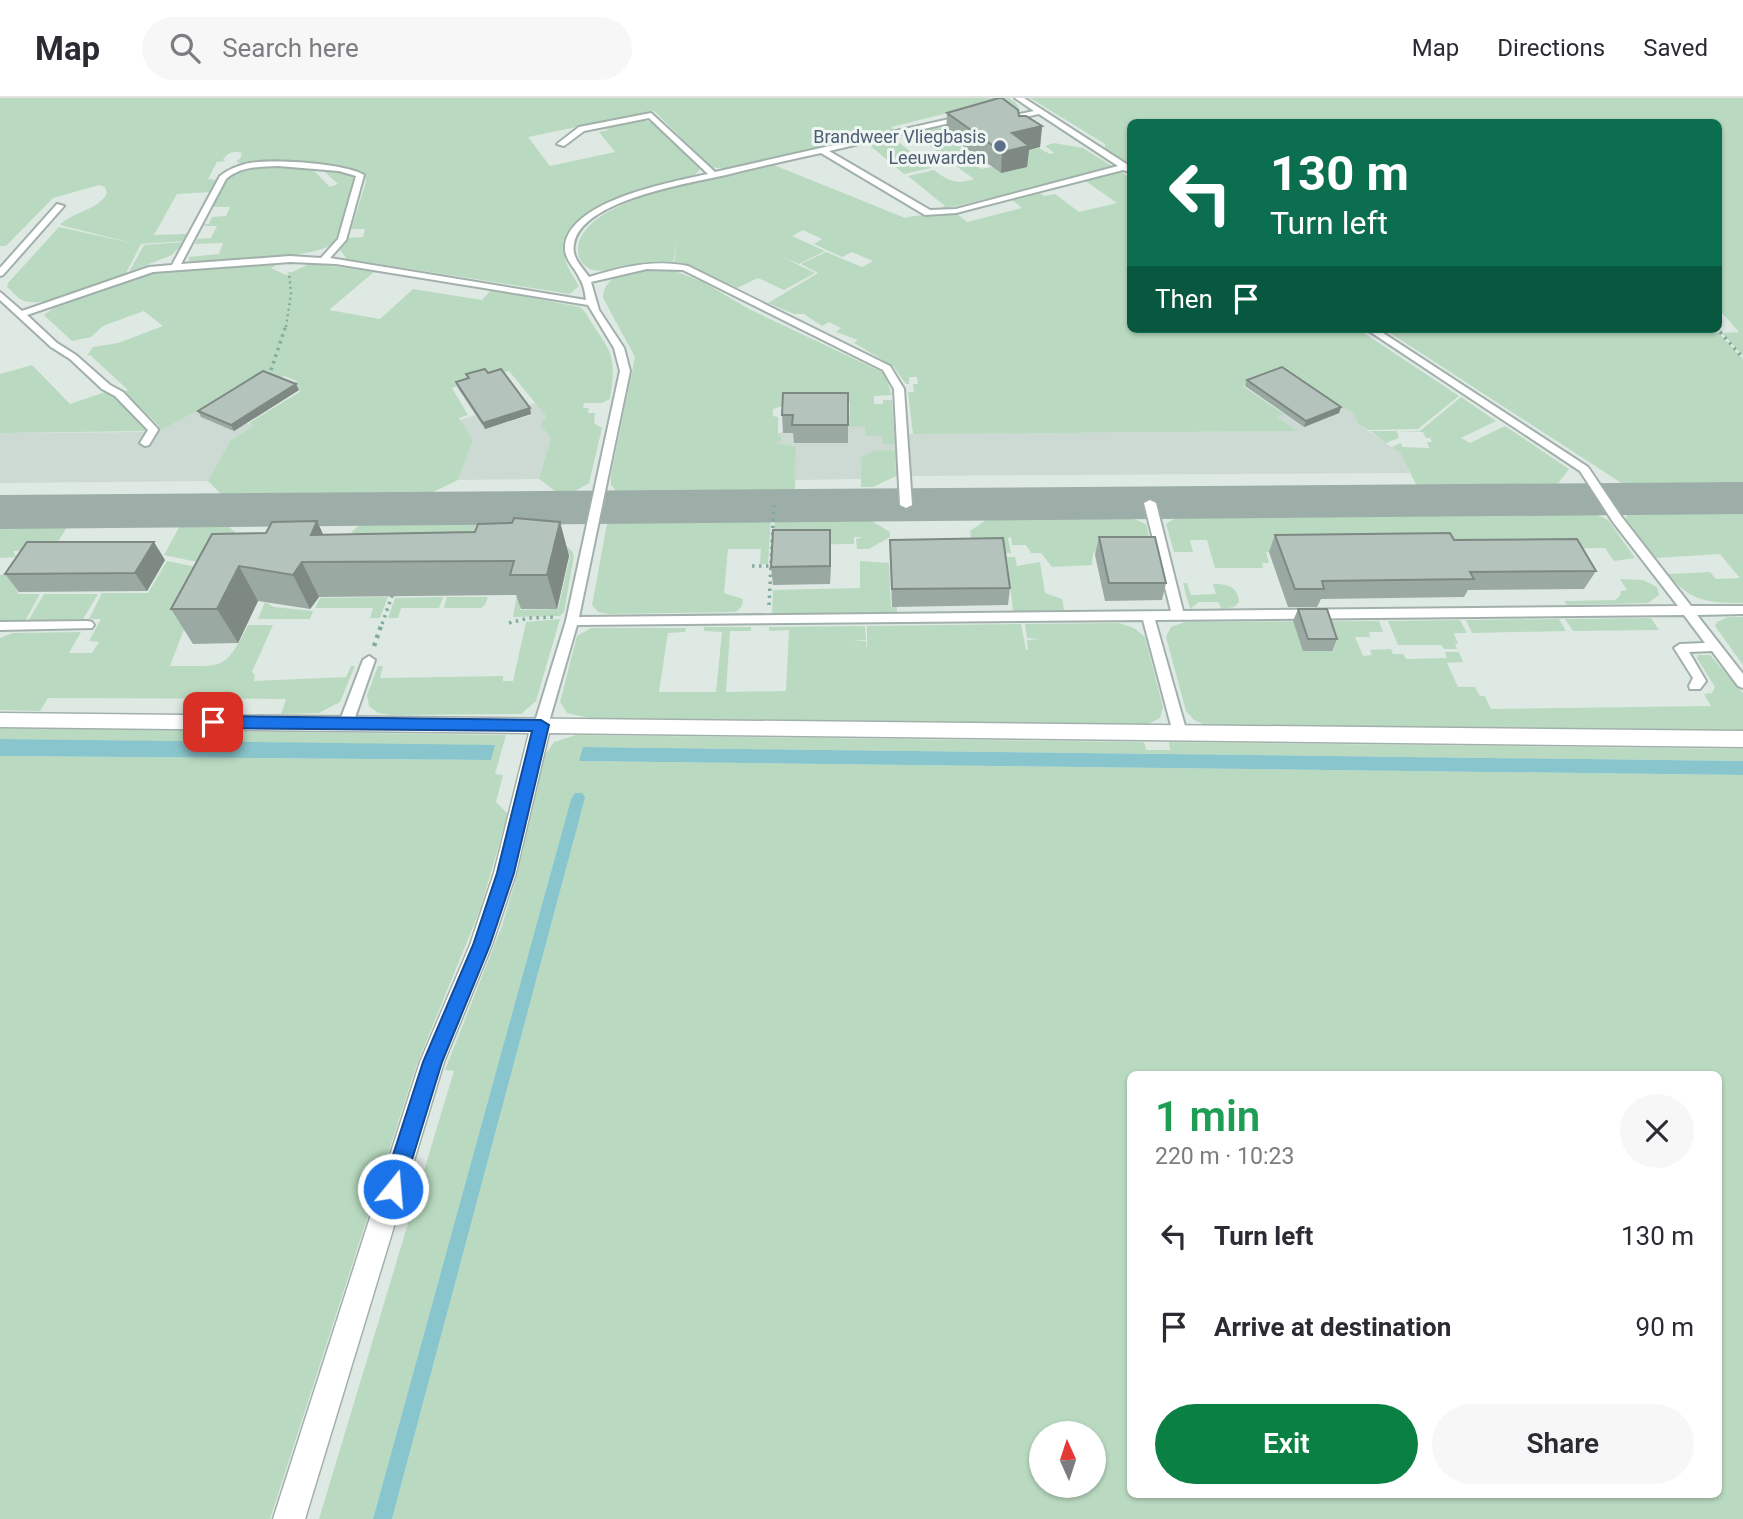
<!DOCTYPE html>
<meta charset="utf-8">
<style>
body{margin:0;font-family:Roboto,sans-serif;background:#f7f7f7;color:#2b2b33;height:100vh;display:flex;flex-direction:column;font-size:26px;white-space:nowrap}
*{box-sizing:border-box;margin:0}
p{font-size:23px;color:#7c7c81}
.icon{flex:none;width:38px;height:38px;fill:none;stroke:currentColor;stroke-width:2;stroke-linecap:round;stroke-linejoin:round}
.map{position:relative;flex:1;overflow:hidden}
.sheet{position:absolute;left:1127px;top:973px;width:595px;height:427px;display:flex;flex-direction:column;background:#fff;border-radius:10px;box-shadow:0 2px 5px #0004}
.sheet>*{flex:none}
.guide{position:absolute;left:1127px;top:21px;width:595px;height:214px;border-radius:10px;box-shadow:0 2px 5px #0004;background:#0b6e4f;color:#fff;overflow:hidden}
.needle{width:46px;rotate:357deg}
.controls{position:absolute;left:1029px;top:1323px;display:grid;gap:14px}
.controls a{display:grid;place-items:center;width:77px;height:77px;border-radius:50%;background:#fff;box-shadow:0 2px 5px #0004;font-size:35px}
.pin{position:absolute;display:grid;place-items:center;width:60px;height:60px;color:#fff;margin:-30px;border-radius:14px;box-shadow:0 4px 10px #0006}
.me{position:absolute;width:77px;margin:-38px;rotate:17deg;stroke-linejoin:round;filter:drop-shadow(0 0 5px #0008)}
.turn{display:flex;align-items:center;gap:24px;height:147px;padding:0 28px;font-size:32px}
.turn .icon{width:91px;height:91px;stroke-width:2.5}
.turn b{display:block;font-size:49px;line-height:60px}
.then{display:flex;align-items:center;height:66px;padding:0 28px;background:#0003;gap:14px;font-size:26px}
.round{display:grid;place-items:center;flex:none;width:74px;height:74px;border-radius:37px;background:#f7f7f7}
.overview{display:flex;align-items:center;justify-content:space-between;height:119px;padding:0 28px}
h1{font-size:42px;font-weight:600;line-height:52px;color:#1e9e55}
.primary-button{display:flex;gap:14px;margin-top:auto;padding:14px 28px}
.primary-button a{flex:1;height:80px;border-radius:42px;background:#0b8043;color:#fff;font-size:28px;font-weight:600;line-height:80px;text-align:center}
.primary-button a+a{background:#f7f7f7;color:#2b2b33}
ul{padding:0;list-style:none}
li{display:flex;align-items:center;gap:21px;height:91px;padding:0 28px}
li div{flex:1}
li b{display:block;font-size:26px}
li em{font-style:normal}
header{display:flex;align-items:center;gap:42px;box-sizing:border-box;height:98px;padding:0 35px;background:#fff;border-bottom:2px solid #e1e1e2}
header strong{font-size:33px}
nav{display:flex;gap:38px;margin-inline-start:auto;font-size:24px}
.search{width:490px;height:63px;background:#f7f7f7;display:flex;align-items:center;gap:18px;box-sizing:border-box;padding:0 24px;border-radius:38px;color:#7c7c81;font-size:26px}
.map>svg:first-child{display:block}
.built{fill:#cdd9d3}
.green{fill:#b9dac0;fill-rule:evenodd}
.water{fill:#89c5cc}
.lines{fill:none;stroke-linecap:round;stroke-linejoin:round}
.taxiway{fill:#9daea8;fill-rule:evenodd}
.lane-casing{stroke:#a2b0ab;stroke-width:4}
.street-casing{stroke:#a2b0ab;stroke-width:3}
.path-far2{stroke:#81ab9c;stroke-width:2.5;stroke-dasharray:2 3.5;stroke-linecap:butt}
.path-far1{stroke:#81ab9c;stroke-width:3.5;stroke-dasharray:2.5 4.5;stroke-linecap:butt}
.path{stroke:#81ab9c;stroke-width:4.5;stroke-dasharray:3.5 5;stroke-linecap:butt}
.lane{fill:#fff;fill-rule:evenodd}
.street{fill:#fff;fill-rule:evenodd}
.wall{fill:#9ba9a3}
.shaded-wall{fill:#7e8984}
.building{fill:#b4c4bd;stroke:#7e8984;stroke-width:2}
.route{fill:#1a73e8;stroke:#114b97;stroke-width:2}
.service-dot{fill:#5c6f8a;stroke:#eff6f2;stroke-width:2.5}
.labels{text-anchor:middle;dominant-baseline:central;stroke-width:6;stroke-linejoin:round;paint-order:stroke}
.far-service-label{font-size:18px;fill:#4e5e75;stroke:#eff6f2;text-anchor:end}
</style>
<header>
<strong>Map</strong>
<div class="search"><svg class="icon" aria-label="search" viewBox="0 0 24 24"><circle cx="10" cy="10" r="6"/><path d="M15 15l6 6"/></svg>Search here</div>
<nav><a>Map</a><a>Directions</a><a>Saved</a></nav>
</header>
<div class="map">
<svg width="1743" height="1421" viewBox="0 0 1743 1421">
<rect width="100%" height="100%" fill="#dfe9e4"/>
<g class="built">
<polygon points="219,301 234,333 247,325 255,328 230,343 208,383 0,385 0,335 158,334"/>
<polygon points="1335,304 1355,316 1357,325 1400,355 1410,375 896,378 895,353 861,360 861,381 795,382 796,348 774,345 778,335 848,328 866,328 895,345 894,336 1295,333 1276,319 1284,315 1304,329 1327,307"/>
<polygon points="536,305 546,318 540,327 551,340 539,381 458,382 473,342 460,322 476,317 485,331 531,317 525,308"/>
</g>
<g class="green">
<path d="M0,0H1009L1016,5L1020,12L1018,15L952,14L891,29L895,33L728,71L711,69L654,13L528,39L550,68L615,54L599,34L608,32L606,29L637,22L652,24L700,71L693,79C657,87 564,103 564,153C564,166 573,177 579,188L570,196L347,161L340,152L348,140L363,139L365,131H351L366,84L365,76C346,61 268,64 242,66L237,64V62L240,61L242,55C234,52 227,55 223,62L226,63L217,64L208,81L217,82L210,94L177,96L154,137L185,136L188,137L185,143L141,146L126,175C104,183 46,210 24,203C18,201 12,193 7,189L8,185L59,129L136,146L60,127C73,113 98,113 107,95L105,89L99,87L53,100L6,148H0Z"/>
<polygon points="1030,0 1743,0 1743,258 1722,235 1739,234 1722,215 1719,215 1718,24 1130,24 1130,66 1105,50 1105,46"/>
<polygon points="937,29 950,34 943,36 974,58 951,64 916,37 919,33"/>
<polygon points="892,39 931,70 904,76 867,45"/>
<path d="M1054,45L1083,50L1115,70L940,112H936L945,108L908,78L934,72C948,83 957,87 974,81L956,68L971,64L981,71L992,69L1001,75L1026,69L1010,57L1039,50L1050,56L1054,55L1045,48Z"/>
<path d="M774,67L905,120C922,115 938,119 956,115L967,124L1022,110L1011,101L1038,94L1044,98L1055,96L1079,114L1117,105L1084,82L1120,73L1130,80V231H1358L1459,298L1418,331L1368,332L1357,325L1355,316L1335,304L1329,306L1264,275L1249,280L1253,284L1243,288L1284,316L1277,319L1297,333L913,336L908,294H914L913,286H918L917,279H909V286H906L893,268L854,245L858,242L836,234L841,230L829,224L822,228L804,216H794L768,205L818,175L801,166L826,154L862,169L873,163L852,154L842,159L814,146L822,141L803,132L792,138L825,153L799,166L780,158L815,175L784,192L758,180L737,190L689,167L674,164L677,144L673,164C660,163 648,163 635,166C622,168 607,175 593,172C584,169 578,162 578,152C579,97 731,77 774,67Z"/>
<path d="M265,68L312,71L330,89L338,86L324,73L347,74L355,79L349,105L334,146C312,160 216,166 189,163V159L219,156L223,145L195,146L197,141L211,140L217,128H204L205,126H209L212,119L226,118L230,109H213C227,80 230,71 265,68Z"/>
<polygon points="184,144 172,157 129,174 144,147"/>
<path d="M281,165L271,170L286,177L311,165L374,174L329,212L380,221L413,191L482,202L491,192L580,209L585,214C609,254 618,252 610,301L602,305H584L583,310H589L588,315H595L594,325L602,330L589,385C561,402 565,400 539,381L551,340L540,327L546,318L509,273L452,290L468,317L459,320L473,342L458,382L423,399L226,401L208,383L230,343L254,328L249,325L301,293L290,288L297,283L284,278L219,301L158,334L159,328L124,294L128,292L90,257L87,258L93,249L118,245L163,228L144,213L103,228L91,239L72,243L44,217L55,209L153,174Z"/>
<path d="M670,171L703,184L749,211L884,275L892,297L874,298V306H883V302H892L895,346H883L882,338H866L865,328L849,329L850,305L786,307L773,311V318L778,319V338H781V343L774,345L796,348L795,390L784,397L628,398L617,394L611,387V377L635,259L603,200C603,170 649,171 670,171Z"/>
<polygon points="1384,231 1698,231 1702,235 1719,235 1743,261 1743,389 1629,390"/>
<polygon points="32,267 70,306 105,294 110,295 147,333 0,335 0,276"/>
<polygon points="1461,299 1496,323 1461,340 1470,345 1505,328 1569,371 1554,391 1419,392 1400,355 1392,349 1401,345 1402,349 1429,350 1427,344 1432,344 1430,340 1426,340 1423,334 1397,333 1399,340 1386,345 1370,333 1420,333"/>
<polygon points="895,352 896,378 873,389 861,389 861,360 873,353"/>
<polygon points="1588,413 1608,422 1635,460 1614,463 1605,450 1266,454 1269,465 1262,465 1263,470 1215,470 1207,442 1190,442 1193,454 1174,454 1166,426 1180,417"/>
<path d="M1743,413V505C1710,505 1690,504 1668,476L1710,474L1716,481L1740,480L1720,456L1656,460L1626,421L1627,416L1634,414Z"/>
<polygon points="1124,417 1146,426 1153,454 1104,452 1093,455 1092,467 1052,469 1041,455 1031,455 1026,447 1012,447 1011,439 1008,440 1011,455 986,455 984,440 971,440 970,433 992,418"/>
<polygon points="771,419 768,466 760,466 761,451 728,451 724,495 743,501 742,508 736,514 609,516 598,514 592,507 607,426 616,421"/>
<polygon points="865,419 890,434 890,439 869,451 857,451 856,441 863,439 854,439 854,446 774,447 775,420"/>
<polygon points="375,422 534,422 552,437 349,437 358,428"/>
<path d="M182,424C201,424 224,419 236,436L211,467L164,457Z"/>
<polygon points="70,425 53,451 13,453 16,459 0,460 0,426"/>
<polygon points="562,444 572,453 574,458 564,514 560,518 513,519 519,486 527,486 520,512 558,511 570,458"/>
<polygon points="1007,459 1015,459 1017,468 1040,464 1045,495 1062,501 1064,512 1013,513"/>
<path d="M167,463L207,471L170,568C221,567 224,576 248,527H273L252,574L255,577L254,583L346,579L351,568H355L340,604L319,615L281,616L286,601L48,600L40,613L0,612V540L13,535L81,534L69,555H92L99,544L89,543L101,521H89L102,495H148Z"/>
<polygon points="860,463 889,465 891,509 897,509 897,514 772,516 773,492 860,490"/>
<polygon points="30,476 17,496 40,496 25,523 0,523 0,477"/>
<polygon points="1620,481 1643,482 1657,489 1659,497 1648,505 1567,507 1564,503 1615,502 1620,498 1621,493 1627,492"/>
<path d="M1183,485H1187L1191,497L1216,496L1213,486C1227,486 1238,488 1239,504L1234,509L1222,511L1218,504H1199L1190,511Z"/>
<polygon points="44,496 98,496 83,521 28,523"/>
<polygon points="388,499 380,520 370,520 373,510 315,510 320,500"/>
<polygon points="443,499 439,510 401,510 398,520 388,520 395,500"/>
<polygon points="447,499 488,499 485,507 481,510 444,510"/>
<polygon points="265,504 274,509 313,513 310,521 258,521"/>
<polygon points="1728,519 1743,519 1743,567 1715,528 1717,524"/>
<polygon points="1651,520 1659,532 1573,533 1565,521"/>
<polygon points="560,521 536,603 521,616 391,617 378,615 369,608 367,597 378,568 383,568 380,580 503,578 503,583 513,583 526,524"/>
<polygon points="1559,521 1566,533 1472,535 1466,522"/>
<polygon points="1460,522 1467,535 1454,535 1458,546 1455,546 1457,551 1444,551 1441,547 1398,547 1388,523"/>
<polygon points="1379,523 1383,534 1369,534 1370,539 1355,539 1363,558 1372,557 1370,552 1391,551 1393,556 1403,556 1406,561 1447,560 1445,554 1459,554 1463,564 1447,565 1458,589 1475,589 1480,598 1485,598 1491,611 1711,608 1704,596 1712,595 1715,589 1697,560 1698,557 1710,557 1743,595 1743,632 1206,627 1194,622 1186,613 1166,539 1171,529 1185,524"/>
<polygon points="1119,525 1134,530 1145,539 1163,609 1160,620 1148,626 589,620 567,615 560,604 577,538 591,530 686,530 685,534 668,535 659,594 716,594 722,534 704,533 704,529 751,529 751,533 730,533 726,594 786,593 789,532 769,533 769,529 865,528 866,542 851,543 866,543 867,553 867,528 1021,526 1026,552 1028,552 1027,542 1040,541 1027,540 1025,526"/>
<polygon points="0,630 506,637 495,676 503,677 496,704 508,716 480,812 417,966 270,1421 0,1421 0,658 491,662 494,648 0,641"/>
<path d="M576,637L1144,644L1146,652H1170L1169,644L1743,651V663L584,649L579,663L1743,677V1421H392L574,741L571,701L373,1421H319L454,973L445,972L502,828L518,774L545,657L554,644ZM1130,976H1718V1396H1130ZM1041,1335H1094V1388H1041Z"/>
</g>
<g class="water">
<polygon points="0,641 495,647 491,662 0,658"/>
<polygon points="583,649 1743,663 1743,677 579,663"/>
<polygon points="575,695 582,695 585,699 574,741 392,1421 373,1421 571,701"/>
</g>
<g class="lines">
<polygon class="taxiway" points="1743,384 1743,416 0,431 0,397"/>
<g class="lane-casing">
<g id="lane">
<path d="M1015,0H1024L1128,67L1130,74L1123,72L956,115L925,117L821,55C789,62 757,69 726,77C690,85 581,102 574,146C571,159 582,169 589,179C622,169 654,161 688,168L890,268L904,291L912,407L906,410L900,407L894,291L883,272L683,172L647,171L591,184L599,212L624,250L630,273L579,519L1171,513L1144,405L1150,402L1156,405L1183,513L1678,508L1613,424L1580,373L1366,231H1377L1588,369L1621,418L1691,508H1743V516L1697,517L1743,576V590L1738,588L1712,553L1689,554L1706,583L1700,591H1690L1689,588L1693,580L1674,550L1680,546L1705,545L1684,517L1155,522L1187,635L1180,640L1173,635L1143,522L577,527L548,627L541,632L534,627L566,523L620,273L614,250L588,207L336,166L290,164L153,174L27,217L57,245L76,257L110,287L123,294L157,330L158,332L149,347L145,348L140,345L148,332L115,298L102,291L70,261L51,249L0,202V194L22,213L149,169L172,167L220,78C229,71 239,67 250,65C274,61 344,65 364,77L346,142L330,160L586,202C585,195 584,187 580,181C575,169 564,162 565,148C570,102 672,84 708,76L649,20L584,33L564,48L557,46L579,29L651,15L715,74L967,17V21L829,53L930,112L956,111L1118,68L1039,16L1006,23V19L1034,13ZM278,68L339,73L356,78L338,141L321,160L290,158L181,166L226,81C241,68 259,69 278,68Z"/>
<polygon points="57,106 64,108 3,177 0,178 0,170"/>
<polygon points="88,523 92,524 94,527 92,530 0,532 0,524"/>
<polygon points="369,558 375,562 353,625 351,628 341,628 339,625 363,562"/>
</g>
</g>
<g class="street-casing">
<polygon id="street" points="0,615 1743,633 1743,649 549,635 516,775 492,847 444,964 305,1421 273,1421 420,964 470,847 494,775 529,635 0,629"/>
</g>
<polyline class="path-far2" points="286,229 291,196 289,174"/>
<g class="path-far1">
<polyline points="1720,234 1743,260"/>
<polyline points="271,272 286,227"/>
<polyline points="752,468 771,468"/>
<polyline points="769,507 774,407"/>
<polyline points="509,525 529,520 557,519"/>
<polyline points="382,526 393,495"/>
</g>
<polyline class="path" points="374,548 382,525"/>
<use href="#lane" class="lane"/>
<use href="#street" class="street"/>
</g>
<g class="wall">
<polygon points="947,15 1019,18 1042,28 1040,49 1029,52 1027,69 1001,75 946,36"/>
<polygon points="488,275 531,316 485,331 458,290 456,284 468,281 466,276"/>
<polygon points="1247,282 1341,309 1339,315 1304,329 1245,288"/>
<polygon points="299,292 234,333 201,319 198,313"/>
<polygon points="848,295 848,345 794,345 793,335 783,335 782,317"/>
<polygon points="317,423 323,437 475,434 560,424 569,458 557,511 521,511 516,497 319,499 310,511 258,503 238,545 193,546 171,511 266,435"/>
<polygon points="1275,437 1454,442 1596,473 1584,491 1468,492 1464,499 1321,501 1317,509 1288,509 1269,454"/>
<polygon points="1099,439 1166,485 1162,502 1105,503 1095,457"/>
<polygon points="890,442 1010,490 1008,507 892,509"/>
<polygon points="831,450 830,486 773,487 771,469"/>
<polygon points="165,462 147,493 19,494 5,476"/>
<polygon points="1298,511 1337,541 1332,553 1303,553 1293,523"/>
</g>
<g class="shaded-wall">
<polygon points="1042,28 1040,49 1029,52 1027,69 1001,75 1002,54 1012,35"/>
<polygon points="296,286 299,292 234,333 231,327"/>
<polygon points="1341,309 1339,315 1304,329 1306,323"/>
<polygon points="530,310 531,316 485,331 483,325"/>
<polygon points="317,423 333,458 311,437"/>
<polygon points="560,424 569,458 557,511 547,477"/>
<polygon points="830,432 831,450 830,486"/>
<polygon points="154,444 165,462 147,493 135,475"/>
<polygon points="302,464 319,499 310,511 293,477"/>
<polygon points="239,468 258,503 238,545 217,511"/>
</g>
<g class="building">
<polygon points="999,0 1002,0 1018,12 1019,18 1026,18 1042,28 1012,35 1029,48 1002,54 947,15"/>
<polygon points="1282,269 1341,309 1306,323 1247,282"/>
<polygon points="485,271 488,275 501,271 530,310 483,325 456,284 469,280 466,276"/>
<polygon points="263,273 296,286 231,327 198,313"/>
<polygon points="783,295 848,295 848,327 792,327 793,317 782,317"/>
<polygon points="514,420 560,424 547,477 510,477 514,463 302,464 293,477 239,468 217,511 171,511 212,436 266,435 272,424 317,423 311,437 475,434 478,426 512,425"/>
<polygon points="773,432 830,432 830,468 771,469"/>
<polygon points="1450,435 1454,442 1577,441 1596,473 1470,474 1474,481 1322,483 1324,491 1295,491 1275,437"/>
<polygon points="1099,439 1155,439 1166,485 1109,485"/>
<polygon points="1003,440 1010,490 892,491 890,442"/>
<polygon points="27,444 154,444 135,475 5,476"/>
<polygon points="1298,511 1327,511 1337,541 1308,541"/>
</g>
<polygon class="route" points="213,618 541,622 549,627 514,775 490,847 442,964 403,1091 400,1098 393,1101 385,1098 382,1091 423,964 473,847 497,775 532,633 213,630 205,624"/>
<circle class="service-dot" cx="1000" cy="48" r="7"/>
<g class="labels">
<g class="far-service-label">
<text x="986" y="38">Brandweer Vliegbasis<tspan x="986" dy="21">Leeuwarden</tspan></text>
</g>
</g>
</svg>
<div class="controls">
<a><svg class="needle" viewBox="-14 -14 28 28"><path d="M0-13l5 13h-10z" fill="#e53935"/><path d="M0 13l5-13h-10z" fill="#7c7c81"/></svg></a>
</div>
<div class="pin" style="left:213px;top:624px;background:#d93025"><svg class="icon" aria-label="arrive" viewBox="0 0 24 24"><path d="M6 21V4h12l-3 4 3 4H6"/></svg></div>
<svg class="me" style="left:393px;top:1091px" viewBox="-20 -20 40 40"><circle r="17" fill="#1a73e8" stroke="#fff" stroke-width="3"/><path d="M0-11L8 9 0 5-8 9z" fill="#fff"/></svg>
<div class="guide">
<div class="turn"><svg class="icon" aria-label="left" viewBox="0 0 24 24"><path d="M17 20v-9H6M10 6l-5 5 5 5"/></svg><div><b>130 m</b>Turn left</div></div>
<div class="then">Then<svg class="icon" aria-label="arrive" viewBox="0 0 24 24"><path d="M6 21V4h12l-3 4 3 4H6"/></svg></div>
</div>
<section class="sheet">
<div class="overview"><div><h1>1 min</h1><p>220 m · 10:23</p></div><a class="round"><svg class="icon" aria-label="close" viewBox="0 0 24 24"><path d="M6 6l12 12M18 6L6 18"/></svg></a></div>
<ul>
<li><svg class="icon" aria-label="left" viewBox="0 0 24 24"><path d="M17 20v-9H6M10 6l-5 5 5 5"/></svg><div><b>Turn left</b></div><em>130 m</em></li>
<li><svg class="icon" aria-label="arrive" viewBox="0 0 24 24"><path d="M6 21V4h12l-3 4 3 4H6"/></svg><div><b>Arrive at destination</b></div><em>90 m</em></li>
</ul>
<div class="primary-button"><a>Exit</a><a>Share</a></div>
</section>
</div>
